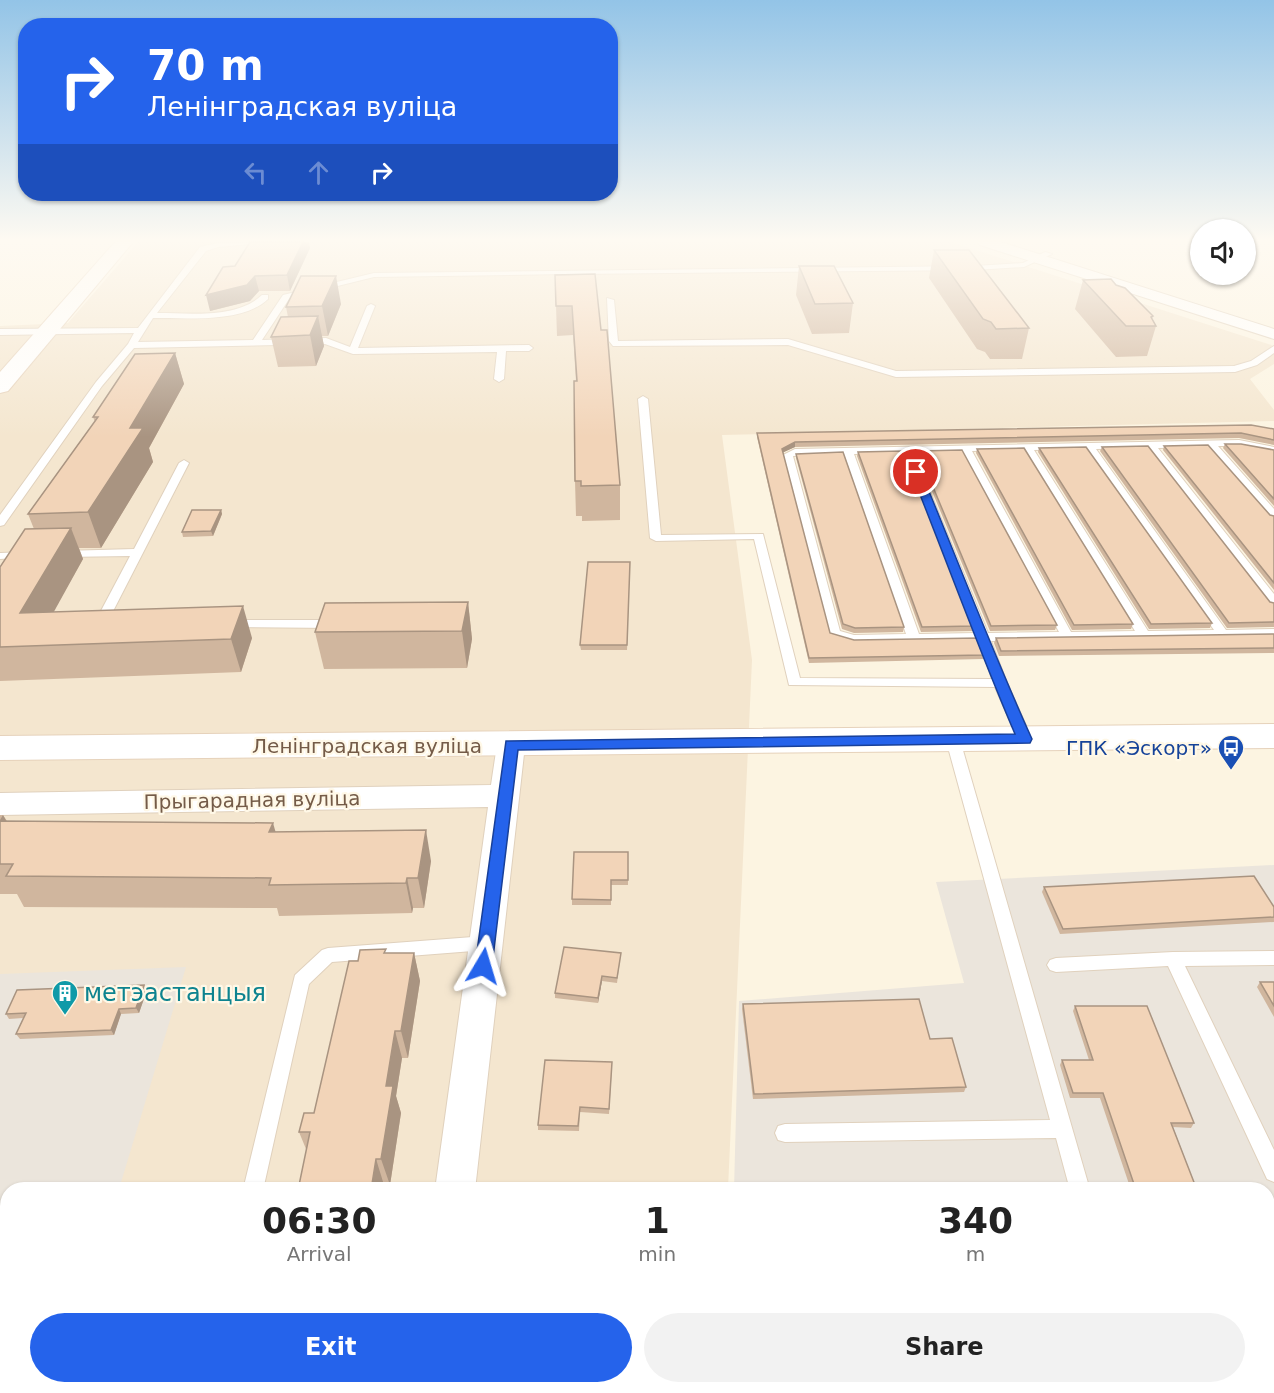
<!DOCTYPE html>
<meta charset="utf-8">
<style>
body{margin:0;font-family:"DejaVu Sans",sans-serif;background:#f2f2f2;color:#222;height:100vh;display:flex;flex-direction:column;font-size:22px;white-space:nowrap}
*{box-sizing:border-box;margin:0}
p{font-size:20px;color:#767676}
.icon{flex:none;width:33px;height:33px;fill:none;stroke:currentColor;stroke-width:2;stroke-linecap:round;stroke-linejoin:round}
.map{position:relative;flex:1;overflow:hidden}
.panel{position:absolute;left:0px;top:1182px;width:1275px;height:212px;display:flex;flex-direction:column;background:#fff;border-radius:24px 24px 0 0;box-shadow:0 2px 4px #0004}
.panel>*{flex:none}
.top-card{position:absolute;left:18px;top:18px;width:600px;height:183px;border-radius:24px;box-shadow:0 2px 4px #0004;background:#2563eb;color:#fff;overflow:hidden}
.fabs{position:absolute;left:1190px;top:219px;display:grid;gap:12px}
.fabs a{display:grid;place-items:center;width:66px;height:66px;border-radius:50%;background:#fff;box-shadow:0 2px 4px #0004;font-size:30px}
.pin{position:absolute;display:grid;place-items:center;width:51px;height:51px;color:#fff;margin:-26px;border:3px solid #fff;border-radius:50%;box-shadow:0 2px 6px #0007}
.me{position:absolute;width:66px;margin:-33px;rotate:7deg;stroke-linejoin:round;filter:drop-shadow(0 0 4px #0008)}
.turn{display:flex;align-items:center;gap:21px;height:126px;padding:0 30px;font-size:27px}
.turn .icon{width:78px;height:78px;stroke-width:2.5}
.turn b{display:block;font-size:42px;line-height:51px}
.lanes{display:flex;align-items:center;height:57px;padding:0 30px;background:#0003;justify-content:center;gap:30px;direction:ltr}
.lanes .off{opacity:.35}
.eta{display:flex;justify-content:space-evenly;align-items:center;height:102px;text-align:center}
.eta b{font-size:36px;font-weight:800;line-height:42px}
.button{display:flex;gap:12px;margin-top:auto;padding:12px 30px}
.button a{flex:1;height:69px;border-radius:36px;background:#2563eb;color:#fff;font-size:24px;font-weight:800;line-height:69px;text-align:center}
.button a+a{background:#f2f2f2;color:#222}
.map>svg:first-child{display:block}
.residential{fill:#f4e6cf}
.industrial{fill:#ebe5dc}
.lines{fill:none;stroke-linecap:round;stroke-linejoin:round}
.lane-casing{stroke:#e0d1bd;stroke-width:2}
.street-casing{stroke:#e0d1bd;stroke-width:2}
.secondary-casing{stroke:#e6d2bb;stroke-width:2}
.lane{fill:#fff;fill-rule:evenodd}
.street{fill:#fff;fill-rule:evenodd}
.secondary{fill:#fff;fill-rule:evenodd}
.wall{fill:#d0b69e}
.shaded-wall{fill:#a99481}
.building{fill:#f2d4b8;stroke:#a99481;stroke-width:1.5}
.route{fill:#2563eb;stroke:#184099;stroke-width:1.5}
.labels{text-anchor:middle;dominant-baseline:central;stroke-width:4.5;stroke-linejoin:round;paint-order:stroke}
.street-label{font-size:20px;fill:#745b48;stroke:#fff8e7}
.transit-label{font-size:20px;fill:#164399;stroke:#fff8e7;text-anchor:end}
.near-culture-label{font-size:24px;fill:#0d838f;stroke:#fff8e7;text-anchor:start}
</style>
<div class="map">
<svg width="1274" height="1393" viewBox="0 0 1274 1393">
<rect width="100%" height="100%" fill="#fcf4e1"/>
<polygon class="residential" points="138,242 951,242 1274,346 1274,364 1250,379 1274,410 1274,421 722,435 752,660 728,1189 8,1190 8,1386 744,1386 745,1393 0,1393 0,326 68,323"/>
<g class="industrial">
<polygon points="1274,865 1274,1393 752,1393 751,1386 1268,1386 1268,1190 734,1190 739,1001 964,983 936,882"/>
<polygon points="186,967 119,1189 8,1190 8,1386 59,1386 59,1393 0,1393 0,974"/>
</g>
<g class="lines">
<g class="lane-casing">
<g id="lane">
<path d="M273,242L218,247L206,251L157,313C189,313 237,319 262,295H268V299C243,323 187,318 153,318L138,342L253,340L283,295L374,273L975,266L1023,263L1045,252L1052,254L1024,267L975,270L574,274V280L570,282L566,280V274L374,277L293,297L289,299L262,340L326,338L350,347L367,306L371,304L375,306L358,348L529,345L533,348L529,351H506L504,379L499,382L494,379L497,352L353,354L325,344L134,348L102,386L4,525L0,526V515L96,382L128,344L134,333L0,335V329L138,328L200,247L218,243Z"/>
<polygon points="607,298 614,300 618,341 788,339 896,371 1234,366 1251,361 1274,346 1274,353 1257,365 1235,372 896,377 788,345 613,346 609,341"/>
<path d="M643,396L648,399L661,535L763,534L800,678L992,679L979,641L853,643L830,636L783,455L795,449L1239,440L1274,447V453L1239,446H1218L1274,509V519L1270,518L1207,447L1158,448L1274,594V606L1270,605L1148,448L1096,449L1226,630L1274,629V637L991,641L1007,683L1032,739L1025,744L1018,739L995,687L789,685L754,539L656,541L650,538L638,399ZM1086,449L1214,630L1148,631L1034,450ZM1024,450L1135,631L1071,632L972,451ZM962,452L1059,632L988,633L914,453ZM904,453L976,633L919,634L854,454ZM844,454L906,634L854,635L840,631L793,456Z"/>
<polygon points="184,460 189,463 108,621 110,624 104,628 96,627 94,624 130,556 63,557 57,554 63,551 134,549 179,463"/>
<polygon points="26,552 32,555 30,557 0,559 0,553"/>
<polygon points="231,620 335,620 341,624 335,628 227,627 225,624 227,621"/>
<polygon points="953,735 960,740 1090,1190 1070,1190 1056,1138 785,1142 778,1140 775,1133 778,1126 785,1124 1050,1120 946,740"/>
<polygon points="486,936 492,938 494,943 492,948 486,950 332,962 309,984 263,1190 243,1190 295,975 322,950 328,948"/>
<polygon points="1274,951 1274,965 1185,966 1274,1150 1274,1182 1267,1179 1168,966 1056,972 1050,970 1047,965 1050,960 1056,958 1173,952"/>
<rect x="1268" y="1327" width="6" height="22"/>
<polygon points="197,1386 221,1386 219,1393 195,1393"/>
</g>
</g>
<g class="street-casing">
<g id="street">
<polygon points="978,242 1001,242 1274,329 1274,339 980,245"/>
<polygon points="511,735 521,738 525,745 475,1190 435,1190 488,807 0,815 0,793 491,785 497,745 501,738"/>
<polygon points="407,1386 453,1386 452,1393 406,1393"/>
</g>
</g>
<g class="secondary-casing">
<g id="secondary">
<polygon points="115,242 133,242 8,391 0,393 0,372"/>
<polygon points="1274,724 1274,748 0,760 0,736"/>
</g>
</g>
<use href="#lane" class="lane"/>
<use href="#street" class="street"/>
<use href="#secondary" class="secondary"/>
</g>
<g class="wall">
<polygon points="310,248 290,291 259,291 250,301 210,311 235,266"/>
<polygon points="934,250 1029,328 1022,359 990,359 985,352 977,349 929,278"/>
<polygon points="799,266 853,303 849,333 812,334 796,295"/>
<polygon points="555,275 601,330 620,485 620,520 582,521 582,516 576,516 575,481 576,381 573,335 557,336"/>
<polygon points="1083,280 1116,285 1153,316 1152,319 1156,326 1147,356 1116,357 1075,309"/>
<polygon points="341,304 328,336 322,336 324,346 316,366 278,367 271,337 288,317 286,307"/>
<polygon points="175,353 184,384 149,448 153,462 101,548 79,548 83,559 53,612 252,638 241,672 0,681 0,567 34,529 28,514 95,422 93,417"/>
<polygon points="1274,429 1274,445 1239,438 795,447 783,452 830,633 854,640 984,655 983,659 809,663 757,437 757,433"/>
<polygon points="1225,444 1274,450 1274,506 1223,448"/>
<polygon points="1164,446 1270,515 1274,516 1274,590 1163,450"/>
<polygon points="1102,447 1270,602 1274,603 1274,627 1227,628 1100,451"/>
<polygon points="1039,448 1212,623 1210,628 1149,629 1038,452"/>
<polygon points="977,449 1133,624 1131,629 1072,630 976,453"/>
<polygon points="918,451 1057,625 1055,630 990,631 917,455"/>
<polygon points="858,452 974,626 973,631 921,632 857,456"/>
<polygon points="796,454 904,627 903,632 854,633 842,629 796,458"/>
<polygon points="221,510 222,514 213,536 183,537 182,532"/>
<polygon points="630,562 627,650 581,650 580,645"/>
<polygon points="468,602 472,639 467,668 324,669 315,632"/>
<polygon points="1274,634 1274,653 999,656 994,643 996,638"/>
<polygon points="0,815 3,815 7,821 276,832 431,861 424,908 413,908 412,913 279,916 277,908 24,907 17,894 0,894"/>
<polygon points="628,852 628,885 611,885 611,905 572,905 572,899"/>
<polygon points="1044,887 1274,907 1274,922 1060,934 1042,892"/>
<polygon points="387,953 414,953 420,981 408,1058 402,1058 396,1096 401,1113 390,1185 384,1185 306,1149 299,1132 314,1113 358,961"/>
<polygon points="621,953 617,983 602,981 598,1003 555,998 555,993"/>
<polygon points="1260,982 1274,982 1274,1017 1257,987"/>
<polygon points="144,985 147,990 139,1013 121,1014 114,1035 20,1039 16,1034 23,1018 9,1019 6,1014"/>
<polygon points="743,1004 930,1039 966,1087 964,1092 753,1099 742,1009"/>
<polygon points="1075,1006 1194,1123 1191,1128 1173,1127 1197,1190 1131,1190 1100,1098 1070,1098 1060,1065 1062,1060 1089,1060 1073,1011"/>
<polygon points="612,1067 609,1114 580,1112 579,1131 538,1130 538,1125"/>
</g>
<g class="shaded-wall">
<polygon points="303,242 309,242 310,248 290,291 287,275"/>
<polygon points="255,276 259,291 250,301 210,311 206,295"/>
<polygon points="336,276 341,304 328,336 322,306"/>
<polygon points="318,316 324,346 316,366 310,335"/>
<polygon points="175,353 184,384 149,448 153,462 101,548 88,512 130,428"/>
<polygon points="795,442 795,447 782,453 782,449"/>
<polygon points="221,510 222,514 213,536 211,531"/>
<polygon points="71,528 83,559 35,646 20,613"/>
<polygon points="468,602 472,639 467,668 462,631"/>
<polygon points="243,606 252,638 241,672 231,639"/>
<polygon points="3,815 20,845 0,822 0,820"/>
<polygon points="273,823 282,854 269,832"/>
<polygon points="426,830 431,861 424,908 418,878"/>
<polygon points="407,878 413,908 412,913 406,883"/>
<polygon points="414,953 420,981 408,1058 401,1031"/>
<polygon points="602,976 602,981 598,1003 598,998"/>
<polygon points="144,985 147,990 139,1013 136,1008"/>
<polygon points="119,1009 121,1014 114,1035 111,1030"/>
<polygon points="395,1031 402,1058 396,1096 401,1113 390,1185 381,1159 386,1086"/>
<polygon points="376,1159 384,1185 383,1190 371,1190"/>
</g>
<g class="building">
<polygon points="250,242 303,242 287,275 255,276 247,285 206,295 223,267 235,266"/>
<polygon points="934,250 969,250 1029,328 996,329 991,322 983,319"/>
<polygon points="799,266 834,266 853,303 815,304"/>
<polygon points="595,274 601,330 607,330 620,485 581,486 581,481 575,481 574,381 577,381 572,306 556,306 555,275"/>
<polygon points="301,276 336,276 322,306 286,307"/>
<polygon points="1111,279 1116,285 1125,288 1153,316 1151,317 1156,326 1126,326 1083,280"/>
<polygon points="318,316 310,335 271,337 281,317"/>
<polygon points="175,353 130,428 143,428 88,512 28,514 98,417 93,417 135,354"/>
<polygon points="1251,425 1274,429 1274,440 1241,433 795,442 782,449 830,633 854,640 979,638 984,655 809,658 757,433"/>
<polygon points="1225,444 1241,444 1274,450 1274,499"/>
<polygon points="1208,445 1270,515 1274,516 1274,583 1164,446"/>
<polygon points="1148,446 1270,602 1274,603 1274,622 1229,623 1102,447"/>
<polygon points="1086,447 1212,623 1151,624 1039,448"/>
<polygon points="1024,448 1133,624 1074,625 977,449"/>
<polygon points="962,450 1057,625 991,626 918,451"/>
<polygon points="903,451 974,626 922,627 858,452"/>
<polygon points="843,452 904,627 855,628 843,624 796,454"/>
<polygon points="192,510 221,510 211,531 182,532"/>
<polygon points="71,528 20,613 243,606 231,639 0,647 0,567 25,529"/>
<polygon points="588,562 630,562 627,645 580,645"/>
<polygon points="468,602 462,631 315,632 325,603"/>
<polygon points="1274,634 1274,648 1001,651 996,638"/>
<polygon points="0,821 273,823 269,832 426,830 418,878 407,878 406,883 269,885 271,878 6,876 13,864 0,864"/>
<polygon points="574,852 628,852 628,880 611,880 611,900 572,899"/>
<polygon points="1254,876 1274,907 1274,917 1063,929 1044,887"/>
<polygon points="564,947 621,953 617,978 602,976 598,998 555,993"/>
<polygon points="386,949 384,953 414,953 401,1031 395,1031 386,1086 393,1086 381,1159 376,1159 371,1190 298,1190 310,1132 299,1132 304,1113 314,1113 349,961 358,961 360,950"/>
<polygon points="1260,982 1274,982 1274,1006"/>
<polygon points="144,985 136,1008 119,1009 111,1030 16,1034 26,1013 6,1014 17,990"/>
<polygon points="919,999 930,1039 952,1038 966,1087 754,1094 743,1004"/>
<polygon points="1075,1006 1147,1006 1194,1123 1171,1123 1197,1190 1136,1190 1103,1093 1073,1093 1062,1060 1093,1060"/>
<polygon points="545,1060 612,1062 609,1109 580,1107 578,1126 538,1125"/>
</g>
<linearGradient id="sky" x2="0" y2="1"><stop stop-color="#93c4e7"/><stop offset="0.55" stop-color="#fefaf2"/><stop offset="1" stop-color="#fefaf2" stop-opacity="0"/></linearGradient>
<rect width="1274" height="437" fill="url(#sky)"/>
<path class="route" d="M916,468L921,472C958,561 992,651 1032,739L1030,743L518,750L492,966L489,971L483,973L477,971L475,966L506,741L1015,734C978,648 946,559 911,472Z"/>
<defs>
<g id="bus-pin" transform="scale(1.35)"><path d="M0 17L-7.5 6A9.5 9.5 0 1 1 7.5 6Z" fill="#1a4fb4" stroke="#fff8e7"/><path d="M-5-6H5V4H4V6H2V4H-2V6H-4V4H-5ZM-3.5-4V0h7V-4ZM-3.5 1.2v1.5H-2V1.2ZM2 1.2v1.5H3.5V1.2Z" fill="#fff"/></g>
<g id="building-pin" transform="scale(1.35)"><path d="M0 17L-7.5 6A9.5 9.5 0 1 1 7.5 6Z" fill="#0f9aa8" stroke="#fff8e7"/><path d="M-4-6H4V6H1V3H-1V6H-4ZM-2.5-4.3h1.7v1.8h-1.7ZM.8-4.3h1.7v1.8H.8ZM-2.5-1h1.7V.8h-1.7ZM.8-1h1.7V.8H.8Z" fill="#fff"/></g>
</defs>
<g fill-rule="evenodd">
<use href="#bus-pin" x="1231" y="748"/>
<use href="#building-pin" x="65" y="993"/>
</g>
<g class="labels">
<g class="street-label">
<text x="367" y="746">Ленінградская вуліца</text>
<text transform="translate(252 800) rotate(-1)">Прыгарадная вуліца</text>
</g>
<g class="transit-label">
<text x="1212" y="748">ГПК «Эскорт»</text>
</g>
<g class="near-culture-label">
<text x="84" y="993">метэастанцыя</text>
</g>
</g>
</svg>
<div class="fabs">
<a><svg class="icon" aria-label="sound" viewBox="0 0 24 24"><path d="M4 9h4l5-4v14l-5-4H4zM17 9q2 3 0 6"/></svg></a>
</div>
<div class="pin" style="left:916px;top:472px;background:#d93025"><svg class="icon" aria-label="arrive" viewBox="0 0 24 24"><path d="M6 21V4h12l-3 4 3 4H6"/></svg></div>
<svg class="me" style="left:483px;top:966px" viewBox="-20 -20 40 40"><path d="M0-17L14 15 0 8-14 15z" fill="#2563eb" stroke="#fff" stroke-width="4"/></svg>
<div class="top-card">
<div class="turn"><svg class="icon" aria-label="right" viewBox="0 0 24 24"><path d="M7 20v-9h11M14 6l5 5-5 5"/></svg><div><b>70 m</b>Ленінградская вуліца</div></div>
<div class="lanes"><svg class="icon off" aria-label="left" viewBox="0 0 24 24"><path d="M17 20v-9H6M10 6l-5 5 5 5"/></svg><svg class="icon off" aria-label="ahead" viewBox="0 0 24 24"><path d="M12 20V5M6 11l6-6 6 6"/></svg><svg class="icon" aria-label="right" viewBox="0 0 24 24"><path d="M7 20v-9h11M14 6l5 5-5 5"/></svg></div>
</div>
<section class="panel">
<div class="eta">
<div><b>06:30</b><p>Arrival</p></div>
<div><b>1</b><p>min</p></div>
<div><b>340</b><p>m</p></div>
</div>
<div class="button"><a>Exit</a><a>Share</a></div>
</section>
</div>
